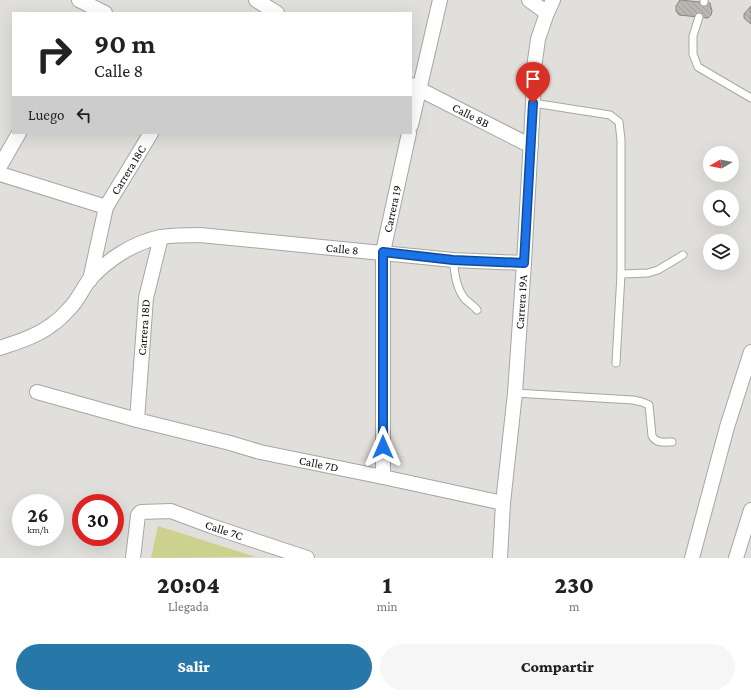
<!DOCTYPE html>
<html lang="es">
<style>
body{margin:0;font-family:"Crimson Pro",serif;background:#f6f6f6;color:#222;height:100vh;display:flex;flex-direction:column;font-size:15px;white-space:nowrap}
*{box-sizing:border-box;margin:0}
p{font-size:13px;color:#767676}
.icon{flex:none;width:22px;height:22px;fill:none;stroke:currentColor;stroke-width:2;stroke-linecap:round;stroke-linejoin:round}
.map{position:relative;height:558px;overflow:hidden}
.sheet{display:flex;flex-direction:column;background:#fff;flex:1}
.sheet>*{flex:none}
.hud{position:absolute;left:12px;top:12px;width:400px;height:122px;border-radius:0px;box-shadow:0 4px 16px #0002;background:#fff;color:#222;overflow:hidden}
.needle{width:26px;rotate:260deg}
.controls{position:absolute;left:703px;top:146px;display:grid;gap:8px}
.controls a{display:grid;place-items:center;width:36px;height:36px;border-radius:50%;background:#fff;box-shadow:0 4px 16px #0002;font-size:20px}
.speed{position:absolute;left:12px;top:494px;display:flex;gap:8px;font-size:20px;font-weight:700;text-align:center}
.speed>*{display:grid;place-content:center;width:52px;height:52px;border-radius:50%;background:#fff;box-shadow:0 4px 16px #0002;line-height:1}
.speed small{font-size:10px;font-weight:400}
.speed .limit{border:6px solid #d22;background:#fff;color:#111}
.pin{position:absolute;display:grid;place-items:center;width:34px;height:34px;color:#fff;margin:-41px -17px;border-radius:50% 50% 50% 0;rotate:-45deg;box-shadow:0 0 4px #0007}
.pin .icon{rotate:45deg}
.me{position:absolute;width:44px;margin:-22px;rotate:0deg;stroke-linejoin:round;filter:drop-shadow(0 0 3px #0008)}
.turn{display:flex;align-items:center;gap:14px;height:84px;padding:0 16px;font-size:18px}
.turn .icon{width:52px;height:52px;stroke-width:2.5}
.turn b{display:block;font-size:28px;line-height:34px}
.then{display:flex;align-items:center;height:38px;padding:0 16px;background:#0003;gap:8px;font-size:15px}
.eta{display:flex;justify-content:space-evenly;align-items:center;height:68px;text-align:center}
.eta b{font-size:24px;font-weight:800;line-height:28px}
.button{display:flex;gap:8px;margin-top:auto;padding:8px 16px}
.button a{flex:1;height:46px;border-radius:24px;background:#2877a9;color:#fff;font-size:16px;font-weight:800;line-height:46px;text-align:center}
.button a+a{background:#f6f6f6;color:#222}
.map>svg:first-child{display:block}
.green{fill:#ccd18d}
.building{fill:url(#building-back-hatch);stroke:#898682}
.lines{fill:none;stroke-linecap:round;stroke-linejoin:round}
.service-casing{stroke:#a7a6a2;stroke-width:9}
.minor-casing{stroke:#a7a6a2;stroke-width:16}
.service{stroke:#fff;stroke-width:7}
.minor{stroke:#fff;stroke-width:14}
.route-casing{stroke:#114b97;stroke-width:10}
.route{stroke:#1a73e8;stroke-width:7}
.labels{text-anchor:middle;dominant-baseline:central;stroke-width:3;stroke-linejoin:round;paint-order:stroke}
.street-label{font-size:12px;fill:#100f0e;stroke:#fff}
</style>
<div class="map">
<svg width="751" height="558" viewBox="0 0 751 558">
<defs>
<pattern id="building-back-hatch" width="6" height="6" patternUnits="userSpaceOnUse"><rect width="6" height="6" fill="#bab7b3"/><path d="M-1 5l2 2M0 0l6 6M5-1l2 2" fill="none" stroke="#9f9c99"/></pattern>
</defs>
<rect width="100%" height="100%" fill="#e1dfdb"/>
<polygon class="green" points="158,526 256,557 151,558"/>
<g class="building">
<polygon points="680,0 710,3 712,11 711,15 708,18 679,15 676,11 676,6"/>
<polygon points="751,6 751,24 744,18 744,14"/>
</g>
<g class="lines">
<g class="service-casing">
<g id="service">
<polyline points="704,2 704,0"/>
<polyline points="699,17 693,36 693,54 698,67 751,98"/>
<polyline points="533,103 610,115 619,122 621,140 621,274 616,363"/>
<path d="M453,260C455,274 456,288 465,299C469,303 474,306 477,310"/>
<polyline points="621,274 648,273 658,270 683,255"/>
<path d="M515,393L633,400L642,402L649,405L652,436C657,444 664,442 672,442"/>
</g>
</g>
<g class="minor-casing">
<g id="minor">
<polyline points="79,0 105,13"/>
<polyline points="256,0 277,13"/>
<polyline points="529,0 547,13"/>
<path id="s1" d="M411,85L531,146"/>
<polyline points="411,125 440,0"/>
<polyline points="0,166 19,133"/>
<polyline points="0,174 106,207"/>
<path id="s2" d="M90,280L106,207L151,133"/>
<path id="s3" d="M0,348C17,342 35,337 50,326C56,322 63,316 68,310C77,302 82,290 89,280C107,260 134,242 161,237C174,235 187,235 200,235L453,260L524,263"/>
<path id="s4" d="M37,392L137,420L230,443L260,452L383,477L503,503"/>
<path id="s5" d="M137,420L146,298L161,237"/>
<path id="s6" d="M383,477V252L409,133"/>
<path id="s7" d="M133,558L138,515L141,512L171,511L211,526L307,558"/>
<path id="s8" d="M500,558L503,503L515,393L524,263L533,103L534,68L538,39L547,13L553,0"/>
<polyline points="692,558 727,427 751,352"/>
<polyline points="736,558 751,510"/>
</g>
</g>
<use href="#service" class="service"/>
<use href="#minor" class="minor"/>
</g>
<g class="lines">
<g class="route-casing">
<polyline id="route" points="383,447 383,252 453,260 524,263 533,103"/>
</g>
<use href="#route" class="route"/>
</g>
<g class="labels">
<g class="street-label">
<text stroke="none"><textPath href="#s1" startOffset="67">Calle 8B</textPath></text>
<text stroke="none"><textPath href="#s2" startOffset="118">Carrera 18C</textPath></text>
<text stroke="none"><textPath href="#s6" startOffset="269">Carrera 19</textPath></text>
<text stroke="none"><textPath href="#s3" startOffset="383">Calle 8</textPath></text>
<text stroke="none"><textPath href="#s8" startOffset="257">Carrera 19A</textPath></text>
<text stroke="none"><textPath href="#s5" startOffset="93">Carrera 18D</textPath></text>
<text stroke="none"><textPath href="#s4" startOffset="291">Calle 7D</textPath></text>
<text stroke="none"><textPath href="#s7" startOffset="134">Calle 7C</textPath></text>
</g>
</g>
</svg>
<div class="controls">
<a><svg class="needle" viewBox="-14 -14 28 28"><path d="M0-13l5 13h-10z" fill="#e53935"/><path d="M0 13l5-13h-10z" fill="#767676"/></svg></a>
<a><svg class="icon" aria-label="search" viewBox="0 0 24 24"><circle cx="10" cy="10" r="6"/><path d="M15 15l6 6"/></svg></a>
<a><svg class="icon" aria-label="layers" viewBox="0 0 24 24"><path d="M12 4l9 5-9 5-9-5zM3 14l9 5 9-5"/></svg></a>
</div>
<div class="speed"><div>26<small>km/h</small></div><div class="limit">30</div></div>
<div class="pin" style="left:533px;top:103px;background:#d93025"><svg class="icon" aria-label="arrive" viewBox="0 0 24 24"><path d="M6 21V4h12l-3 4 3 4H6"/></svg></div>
<svg class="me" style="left:383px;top:447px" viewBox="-20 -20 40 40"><path d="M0-17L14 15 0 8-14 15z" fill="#1a73e8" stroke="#fff" stroke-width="4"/></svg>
<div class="hud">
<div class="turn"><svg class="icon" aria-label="right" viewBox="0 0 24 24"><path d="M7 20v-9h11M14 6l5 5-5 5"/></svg><div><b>90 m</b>Calle 8</div></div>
<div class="then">Luego<svg class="icon" aria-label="left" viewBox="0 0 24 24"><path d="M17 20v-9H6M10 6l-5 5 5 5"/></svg></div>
</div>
</div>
<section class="sheet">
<div class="eta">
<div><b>20:04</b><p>Llegada</p></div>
<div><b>1</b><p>min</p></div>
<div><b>230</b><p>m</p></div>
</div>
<div class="button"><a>Salir</a><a>Compartir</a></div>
</section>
